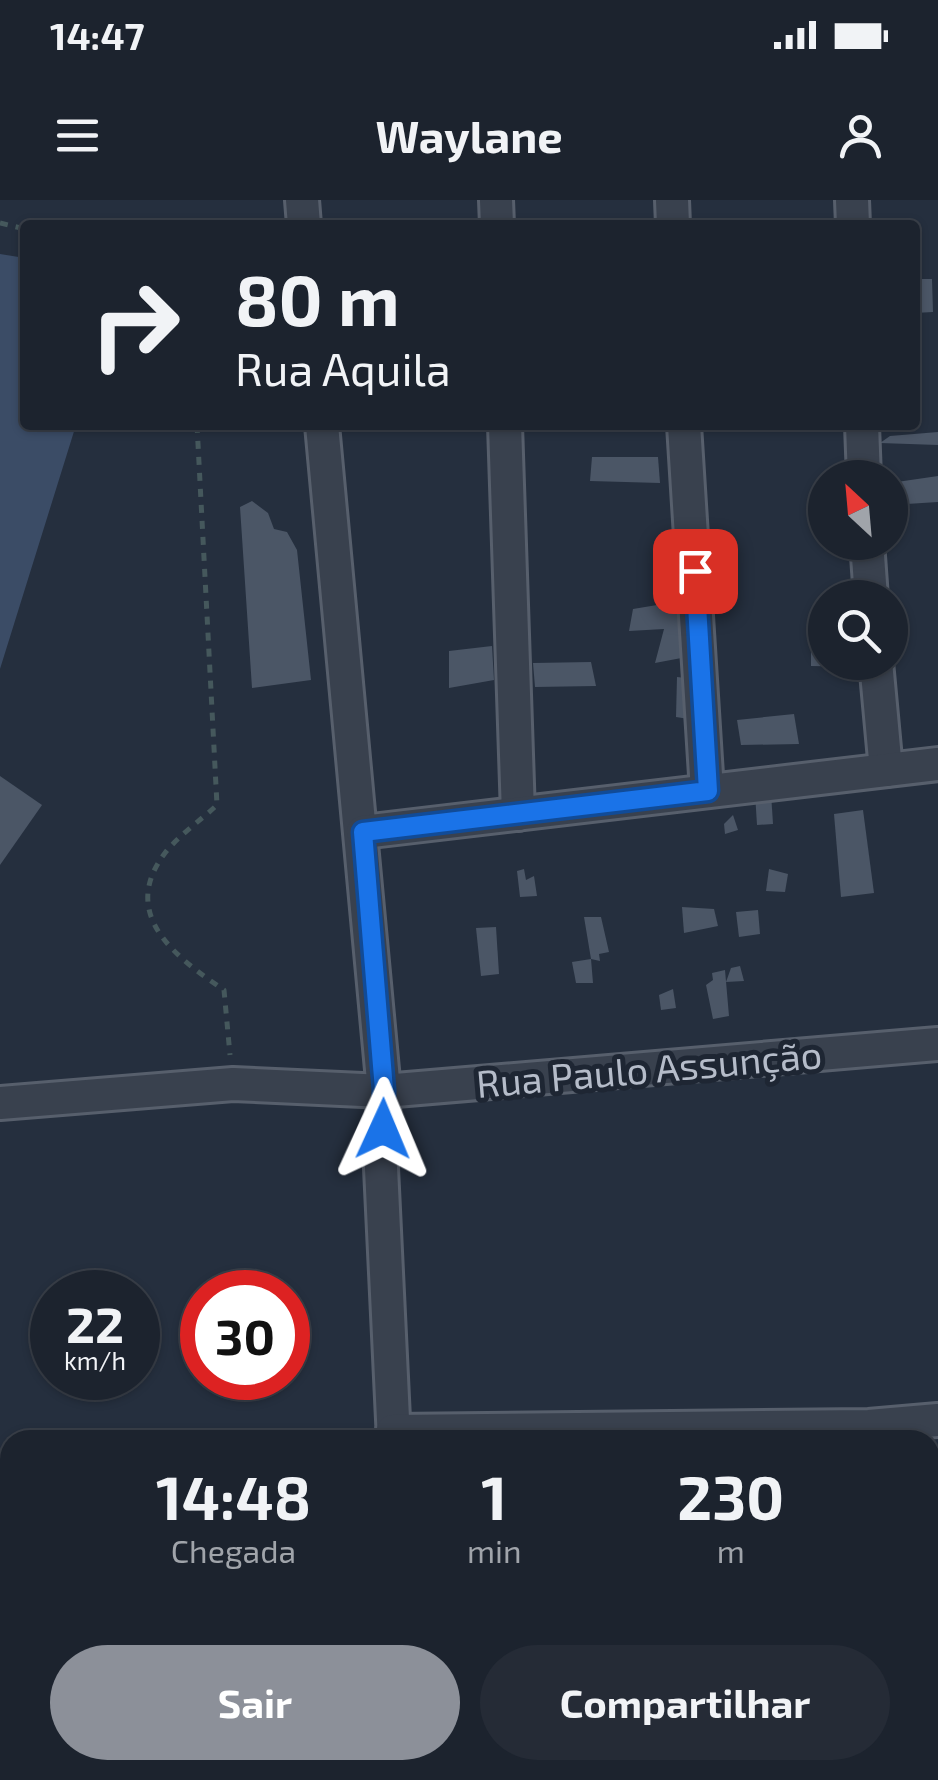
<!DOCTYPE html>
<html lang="pt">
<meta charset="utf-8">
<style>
body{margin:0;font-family:"Exo 2",sans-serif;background:#252b36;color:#f1f3f6;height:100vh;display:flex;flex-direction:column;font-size:38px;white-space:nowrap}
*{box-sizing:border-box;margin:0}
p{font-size:32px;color:#a0a4aa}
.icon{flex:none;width:55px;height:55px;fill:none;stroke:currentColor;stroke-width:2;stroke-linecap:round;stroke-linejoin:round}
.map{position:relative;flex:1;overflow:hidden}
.panel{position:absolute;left:0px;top:1230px;width:940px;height:350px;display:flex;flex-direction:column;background:#1c232e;border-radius:30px 30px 0 0;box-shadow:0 2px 8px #0004,0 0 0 2px #3a404a}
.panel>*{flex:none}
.top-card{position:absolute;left:20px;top:20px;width:900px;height:210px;border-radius:10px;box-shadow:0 2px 8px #0004,0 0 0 2px #3a404a;background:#1c232e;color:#f1f3f6;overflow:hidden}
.needle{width:65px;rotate:334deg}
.buttons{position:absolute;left:808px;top:260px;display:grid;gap:20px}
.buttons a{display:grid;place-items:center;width:100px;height:100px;border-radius:50%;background:#1c232e;box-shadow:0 2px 8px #0004,0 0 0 2px #3a404a;font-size:50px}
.speed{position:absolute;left:30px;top:1070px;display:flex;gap:20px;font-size:50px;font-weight:700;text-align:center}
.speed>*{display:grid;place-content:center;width:130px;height:130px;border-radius:50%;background:#1c232e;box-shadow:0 2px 8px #0004,0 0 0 2px #3a404a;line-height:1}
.speed small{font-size:25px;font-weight:400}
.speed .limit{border:15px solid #d22;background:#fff;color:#111}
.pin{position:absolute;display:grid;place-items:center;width:85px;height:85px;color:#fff;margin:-42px;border-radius:20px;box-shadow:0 5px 15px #0006}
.me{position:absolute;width:110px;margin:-55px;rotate:1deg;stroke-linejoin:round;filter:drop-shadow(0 0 8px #0008)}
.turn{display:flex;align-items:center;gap:35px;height:210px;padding:0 50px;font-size:45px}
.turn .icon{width:130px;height:130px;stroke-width:2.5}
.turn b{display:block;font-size:70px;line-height:85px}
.eta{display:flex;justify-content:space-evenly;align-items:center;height:170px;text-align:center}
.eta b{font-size:60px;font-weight:700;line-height:70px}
.primary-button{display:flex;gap:20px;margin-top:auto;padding:20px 50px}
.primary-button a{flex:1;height:115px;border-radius:60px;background:#8c9099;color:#fff;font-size:40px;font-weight:700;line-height:115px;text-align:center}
.primary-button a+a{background:#252b36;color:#f1f3f6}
.status{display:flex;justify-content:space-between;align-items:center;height:70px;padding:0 50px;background:#1c232e;direction:ltr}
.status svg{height:28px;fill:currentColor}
header{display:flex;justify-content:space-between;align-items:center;height:130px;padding:0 50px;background:#1c232e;font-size:45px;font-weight:700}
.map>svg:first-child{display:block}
.water{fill:#3b4c66}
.building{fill:#4b5666}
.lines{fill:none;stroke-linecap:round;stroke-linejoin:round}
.minor-casing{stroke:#575f6c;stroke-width:38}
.path{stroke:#45585c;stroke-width:5;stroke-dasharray:8 8;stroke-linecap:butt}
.minor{stroke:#39414e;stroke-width:32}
.route-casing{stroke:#114b97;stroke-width:25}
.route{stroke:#1a73e8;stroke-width:18}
.labels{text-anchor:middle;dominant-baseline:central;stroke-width:10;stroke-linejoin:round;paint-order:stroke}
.street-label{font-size:38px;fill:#b5bcc9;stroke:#1e2633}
</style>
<div class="status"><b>14:47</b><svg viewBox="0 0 49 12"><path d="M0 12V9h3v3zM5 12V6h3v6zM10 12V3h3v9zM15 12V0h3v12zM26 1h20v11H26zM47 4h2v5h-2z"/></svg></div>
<header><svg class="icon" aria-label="menu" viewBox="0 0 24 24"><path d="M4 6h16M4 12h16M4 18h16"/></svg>Waylane<svg class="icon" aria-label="person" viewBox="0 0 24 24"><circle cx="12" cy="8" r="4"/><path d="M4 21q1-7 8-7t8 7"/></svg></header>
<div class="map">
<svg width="938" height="1580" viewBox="0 0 938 1580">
<rect width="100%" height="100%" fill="#252f3e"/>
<polygon class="water" points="0,54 25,58 25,225 76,225 0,469"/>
<g class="building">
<polygon points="915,79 932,79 933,112 915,113"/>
<polygon points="938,232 938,245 880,243 890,236"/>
<polygon points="592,257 658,257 660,283 590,281"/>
<polygon points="938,276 938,302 891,305 890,283"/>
<polygon points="252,301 268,313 274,329 287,332 297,350 311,480 252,488 240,307"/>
<polygon points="687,400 692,456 655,463 664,429 629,431 633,409"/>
<polygon points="811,431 825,432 825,462 859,462 859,467 811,466"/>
<polygon points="492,446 494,480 449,488 449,451"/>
<polygon points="591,462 596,486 535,487 533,463"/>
<polygon points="677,477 695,479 695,520 676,517"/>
<polygon points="794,514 799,544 741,545 737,520"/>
<polygon points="0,576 42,605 0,665"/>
<polygon points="755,593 771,593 773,624 757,625"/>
<polygon points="863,610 874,693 841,697 834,614"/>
<polygon points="733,615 738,630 725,634 724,624"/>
<polygon points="524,669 526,680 534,676 537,696 520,697 517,671"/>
<polygon points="769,669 788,674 785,692 766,691"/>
<polygon points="682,707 714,709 718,726 684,733"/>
<polygon points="758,710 760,734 739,737 736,712"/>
<polygon points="584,717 601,717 609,752 599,754 600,761 591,759"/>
<polygon points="496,727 499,774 481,776 476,728"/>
<polygon points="591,759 593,783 576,783 572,762"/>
<polygon points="740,766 744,781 726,782 731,768"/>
<polygon points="725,770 729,816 713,819 706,785 713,780 712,773"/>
<polygon points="673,789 676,808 661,810 659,795"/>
</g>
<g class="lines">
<g class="minor-casing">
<g id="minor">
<polyline points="302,0 304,25"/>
<polyline points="496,0 497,25"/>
<polyline points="672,0 673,25"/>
<polyline points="852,0 853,25"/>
<polyline points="322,225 384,891 381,968 394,1240"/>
<polyline points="505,225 518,614"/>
<polyline points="684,225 707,591"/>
<polyline points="862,225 864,278"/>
<polyline points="867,342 871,398"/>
<polyline points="876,462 886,570"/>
<polyline points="363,632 938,564"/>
<polyline points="0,903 233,884 384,891 938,844"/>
<polyline points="393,1231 869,1226 938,1220"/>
<polyline points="930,1318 938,1318"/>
<polyline points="419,1570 420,1580"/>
<polyline points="897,1570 898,1580"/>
</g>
</g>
<g class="path">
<polyline points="0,23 25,29"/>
<path d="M197,225L217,605C201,620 178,636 165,653C118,715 177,758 224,790L230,855"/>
</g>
<use href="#minor" class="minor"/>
</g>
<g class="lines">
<g class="route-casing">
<polyline id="route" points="383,929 384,890 363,632 708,591 695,371"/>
</g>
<use href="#route" class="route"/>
</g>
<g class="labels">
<g class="street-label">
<text transform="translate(649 868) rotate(-5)">Rua Paulo Assunção</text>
</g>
</g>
</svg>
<div class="buttons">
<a><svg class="needle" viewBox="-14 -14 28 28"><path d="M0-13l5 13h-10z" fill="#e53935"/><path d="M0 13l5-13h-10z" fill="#a0a4aa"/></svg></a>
<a><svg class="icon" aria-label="search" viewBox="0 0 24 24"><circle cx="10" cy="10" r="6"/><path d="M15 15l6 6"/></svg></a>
</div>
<div class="speed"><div>22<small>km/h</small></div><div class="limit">30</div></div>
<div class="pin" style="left:695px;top:371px;background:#d93025"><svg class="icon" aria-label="arrive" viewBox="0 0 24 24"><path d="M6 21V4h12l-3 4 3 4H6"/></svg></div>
<svg class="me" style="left:383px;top:929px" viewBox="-20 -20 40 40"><path d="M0-17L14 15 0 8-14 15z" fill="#1a73e8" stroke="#fff" stroke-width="4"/></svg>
<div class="top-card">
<div class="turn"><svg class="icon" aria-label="right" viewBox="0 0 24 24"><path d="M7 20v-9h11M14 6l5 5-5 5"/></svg><div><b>80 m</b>Rua Aquila</div></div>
</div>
<section class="panel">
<div class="eta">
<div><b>14:48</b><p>Chegada</p></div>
<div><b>1</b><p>min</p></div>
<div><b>230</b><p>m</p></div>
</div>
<div class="primary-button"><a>Sair</a><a>Compartilhar</a></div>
</section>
</div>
